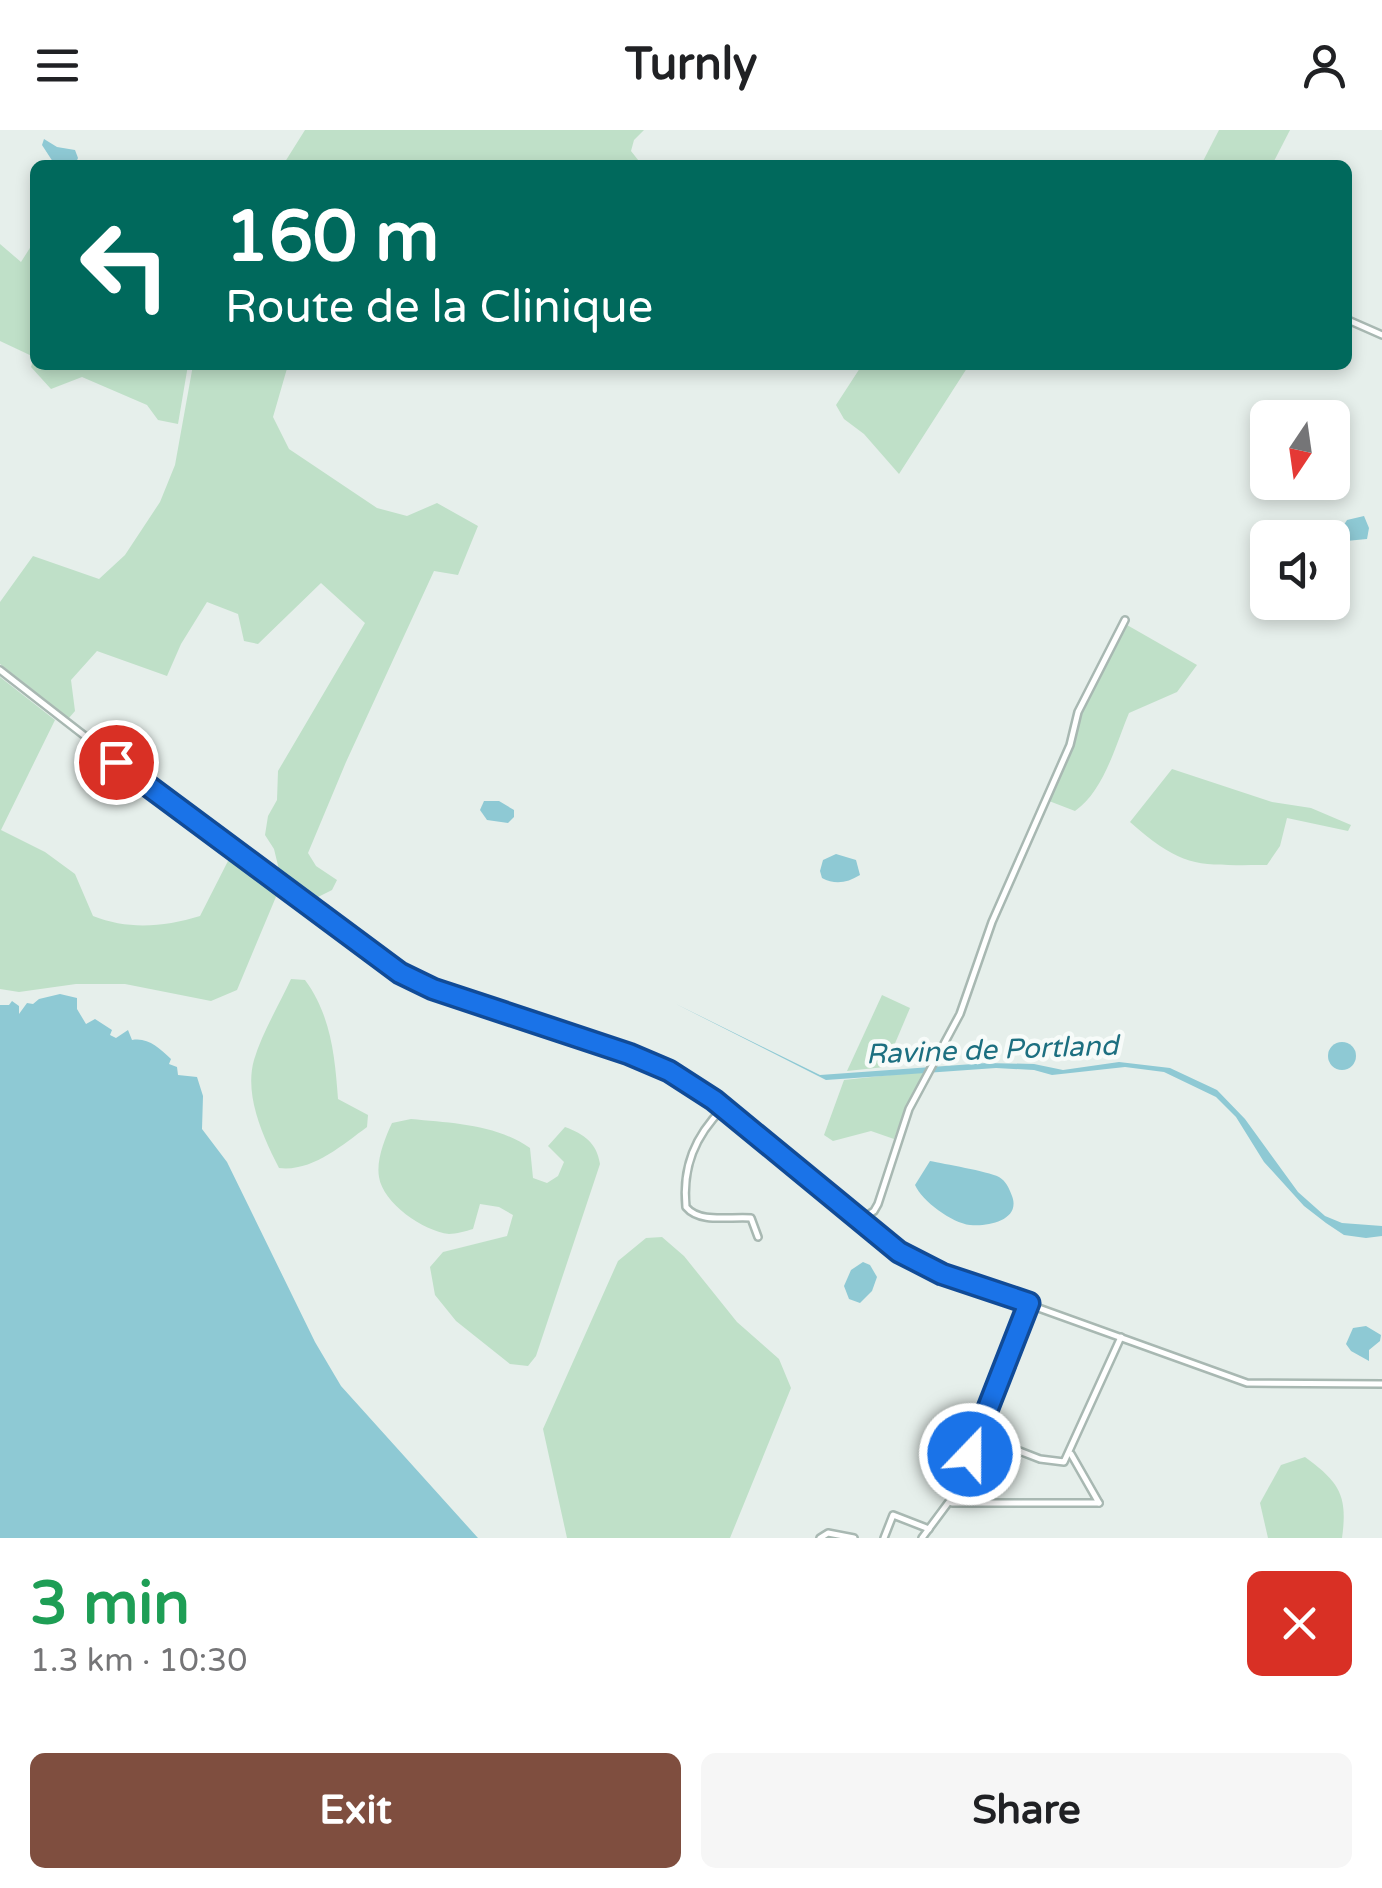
<!DOCTYPE html>
<meta charset="utf-8">
<style>
body{margin:0;font-family:"Varela Round",sans-serif;background:#f6f6f6;color:#202124;height:100vh;display:flex;flex-direction:column;font-size:38px;white-space:nowrap}
*{box-sizing:border-box;margin:0}
p{font-size:32px;color:#757577}
.icon{flex:none;width:55px;height:55px;fill:none;stroke:currentColor;stroke-width:2;stroke-linecap:round;stroke-linejoin:round}
.map{position:relative;height:1408px;overflow:hidden}
.panel{display:flex;flex-direction:column;background:#fff;flex:1}
.panel>*{flex:none}
.guide{position:absolute;left:30px;top:30px;width:1322px;height:210px;border-radius:15px;box-shadow:0 5px 15px #0003;background:#00695c;color:#fff;overflow:hidden}
.needle{width:65px;rotate:193deg}
.fabs{position:absolute;left:1250px;top:270px;display:grid;gap:20px}
.fabs a{display:grid;place-items:center;width:100px;height:100px;border-radius:15px;background:#fff;box-shadow:0 5px 15px #0003;font-size:50px}
.pin{position:absolute;display:grid;place-items:center;width:85px;height:85px;color:#fff;margin:-42px;border:5px solid #fff;border-radius:50%;box-shadow:0 2px 10px #0007}
.me{position:absolute;width:110px;margin:-55px;rotate:22deg;stroke-linejoin:round;filter:drop-shadow(0 0 8px #0008)}
.turn{display:flex;align-items:center;gap:35px;height:210px;padding:0 30px;font-size:45px}
.turn .icon{width:130px;height:130px;stroke-width:2.5}
.turn b{display:block;font-size:70px;line-height:85px}
.round{display:grid;place-items:center;flex:none;width:105px;height:105px;border-radius:15px;background:#f6f6f6}
.summary{display:flex;align-items:center;justify-content:space-between;height:170px;padding:0 30px}
h1{font-size:60px;font-weight:700;line-height:75px;color:#1e9e55}
.cta{display:flex;gap:20px;margin-top:auto;padding:20px 30px}
.cta a{flex:1;height:115px;border-radius:15px;background:#7f4e3f;color:#fff;font-size:40px;font-weight:700;line-height:115px;text-align:center}
.cta a+a{background:#f6f6f6;color:#202124}
header{display:flex;justify-content:space-between;align-items:center;height:130px;padding:0 30px;background:#fff;font-size:45px;font-weight:700}
.map>svg:first-child{display:block}
.green{fill:#bfe0c8}
.water{fill:#8ec9d4}
.lines{fill:none;stroke-linecap:round;stroke-linejoin:round}
.street-casing{stroke:#a8b8b2;stroke-width:10}
.street{stroke:#fff;stroke-width:5}
.route-casing{stroke:#114b97;stroke-width:25}
.route{stroke:#1a73e8;stroke-width:18}
.labels{text-anchor:middle;dominant-baseline:central;stroke-width:9;stroke-linejoin:round;paint-order:stroke}
.water-label{font-size:28px;font-style:italic;fill:#1c6f80;stroke:#f7fbf9}
</style>
<header><svg class="icon" aria-label="menu" viewBox="0 0 24 24"><path d="M4 6h16M4 12h16M4 18h16"/></svg>Turnly<svg class="icon" aria-label="person" viewBox="0 0 24 24"><circle cx="12" cy="8" r="4"/><path d="M4 21q1-7 8-7t8 7"/></svg></header>
<div class="map">
<svg width="1382" height="1408" viewBox="0 0 1382 1408">
<rect width="100%" height="100%" fill="#e6efeb"/>
<g class="green">
<polygon points="305,0 644,0 634,10 631,21 642,35 283,35"/>
<polygon points="1219,0 1290,0 1272,35 1201,35"/>
<polygon points="35,110 35,235 188,235 178,294 158,290 147,275 82,247 51,259 31,237 34,227 0,211 0,114 21,132"/>
<polygon points="193,235 288,235 273,287 289,319 377,378 407,386 437,373 478,396 458,445 434,441 346,632 308,723 316,736 337,750 332,760 310,771 282,752 274,719 265,705 268,686 277,670 278,641 365,493 321,453 258,514 244,511 238,484 207,472 181,514 167,546 97,521 71,550 75,581 69,588 0,534 0,472 33,426 99,449 125,425 160,372 175,335"/>
<polygon points="862,235 969,235 899,344 864,304 844,289 836,275"/>
<path d="M1127,495L1197,535L1177,562L1129,583C1116,614 1104,661 1075,681L1049,671L1074,612L1081,585L1118,505Z"/>
<path d="M0,547L55,590L1,700L45,722L75,744L93,786C128,800 164,797 200,786L229,729L278,762L237,860L211,871L125,854H76L19,862L0,859Z"/>
<path d="M1172,639L1272,672L1311,678L1351,695L1348,701L1287,688L1280,716L1267,735C1199,735 1184,740 1130,692Z"/>
<path d="M291,849L305,850C331,885 335,927 338,969L368,985L367,997C341,1016 312,1042 279,1038C263,1007 244,965 254,930C262,903 279,875 291,849Z"/>
<polygon points="882,865 910,878 885,937 847,941"/>
<polygon points="927,941 905,979 894,1009 871,1001 833,1011 824,1005 844,950"/>
<path d="M411,989C452,993 495,994 530,1018L533,1048L547,1053L558,1046L564,1032L548,1016L565,997C584,1004 597,1013 600,1034L536,1226L528,1236L510,1234L456,1191L435,1165L430,1137L443,1122L507,1106L513,1085L499,1077L480,1074L473,1099C466,1101 456,1104 449,1104C423,1101 383,1073 379,1047C376,1030 385,1008 392,993Z"/>
<polygon points="662,1107 684,1126 737,1192 779,1229 791,1258 730,1408 567,1408 543,1299 618,1131 646,1108"/>
<path d="M1305,1327C1339,1352 1348,1365 1342,1408H1268L1260,1373L1281,1335Z"/>
</g>
<g class="water">
<polygon points="44,9 57,17 75,20 78,28 75,35 55,35 42,15"/>
<polygon points="1335,298 1344,298 1348,303 1347,322 1341,329 1336,328 1332,317"/>
<polygon points="1364,386 1369,398 1367,409 1346,411 1338,404 1347,390"/>
<polygon points="484,671 499,671 514,680 514,687 508,693 487,690 480,680"/>
<path d="M836,724L856,730L860,745C847,753 835,755 822,748L820,741L823,730Z"/>
<path d="M60,864L77,868V879L86,894L95,889L112,900L110,905L116,908L128,900L132,910C148,907 159,918 171,929L169,934L177,937L178,945L197,947L203,966L202,999L227,1032L315,1212L341,1256L478,1408H0V875H9L12,871L19,876V884L27,873L33,874L39,869Z"/>
<polygon points="676,874 820,945 987,933 1034,934 1063,940 1119,932 1170,938 1217,960 1245,989 1298,1062 1325,1086 1342,1093 1382,1096 1382,1106 1366,1108 1344,1105 1326,1093 1304,1076 1264,1032 1236,987 1216,967 1164,942 1125,937 1052,945 1034,940 996,938 826,950"/>
<circle cx="1342" cy="926" r="14"/>
<path d="M930,1031C944,1034 987,1041 999,1047C1006,1051 1009,1058 1012,1066C1021,1090 989,1097 970,1095C952,1093 922,1071 915,1055Z"/>
<polygon points="863,1132 870,1135 877,1147 872,1161 860,1173 849,1169 844,1156 851,1140"/>
<polygon points="1366,1196 1381,1205 1380,1211 1369,1220 1369,1231 1351,1221 1346,1214 1353,1198"/>
</g>
<g class="lines">
<g class="street-casing">
<g id="street">
<polyline points="1348,190 1382,205"/>
<path d="M0,540C96,615 191,689 289,761C327,789 364,823 405,846C503,900 622,902 714,970L899,1121L933,1140L1247,1253L1382,1254"/>
<path d="M723,978C695,1006 682,1037 686,1077C700,1094 731,1086 751,1088L758,1107"/>
<polyline points="859,1091 874,1081 878,1074 909,979 960,884 992,792 1070,615 1078,582 1125,490"/>
<polyline points="978,1305 1040,1329 1064,1332 1121,1207"/>
<polyline points="1071,1324 1099,1373"/>
<polyline points="952,1373 1099,1373"/>
<polyline points="820,1408 828,1403 854,1408"/>
<polyline points="884,1408 893,1385 929,1399"/>
<polyline points="922,1408 957,1361 1029,1173"/>
</g>
</g>
<use href="#street" class="street"/>
</g>
<g class="lines">
<g class="route-casing">
<polyline id="route" points="116,632 400,843 433,859 629,924 669,941 714,970 899,1122 942,1144 1029,1173 970,1324"/>
</g>
<use href="#route" class="route"/>
</g>
<g class="labels">
<g class="water-label">
<text transform="translate(992 920) rotate(-2)">Ravine de Portland</text>
</g>
</g>
</svg>
<div class="fabs">
<a><svg class="needle" viewBox="-14 -14 28 28"><path d="M0-13l5 13h-10z" fill="#e53935"/><path d="M0 13l5-13h-10z" fill="#757577"/></svg></a>
<a><svg class="icon" aria-label="sound" viewBox="0 0 24 24"><path d="M4 9h4l5-4v14l-5-4H4zM17 9q2 3 0 6"/></svg></a>
</div>
<div class="pin" style="left:116px;top:632px;background:#d93025"><svg class="icon" aria-label="arrive" viewBox="0 0 24 24"><path d="M6 21V4h12l-3 4 3 4H6"/></svg></div>
<svg class="me" style="left:970px;top:1324px" viewBox="-20 -20 40 40"><circle r="17" fill="#1a73e8" stroke="#fff" stroke-width="3"/><path d="M0-11L8 9 0 5-8 9z" fill="#fff"/></svg>
<div class="guide">
<div class="turn"><svg class="icon" aria-label="left" viewBox="0 0 24 24"><path d="M17 20v-9H6M10 6l-5 5 5 5"/></svg><div><b>160 m</b>Route de la Clinique</div></div>
</div>
</div>
<section class="panel">
<div class="summary"><div><h1>3 min</h1><p>1.3 km · 10:30</p></div><a class="round" style="background:#d93025;color:#fff"><svg class="icon" aria-label="close" viewBox="0 0 24 24"><path d="M6 6l12 12M18 6L6 18"/></svg></a></div>
<div class="cta"><a>Exit</a><a>Share</a></div>
</section>
